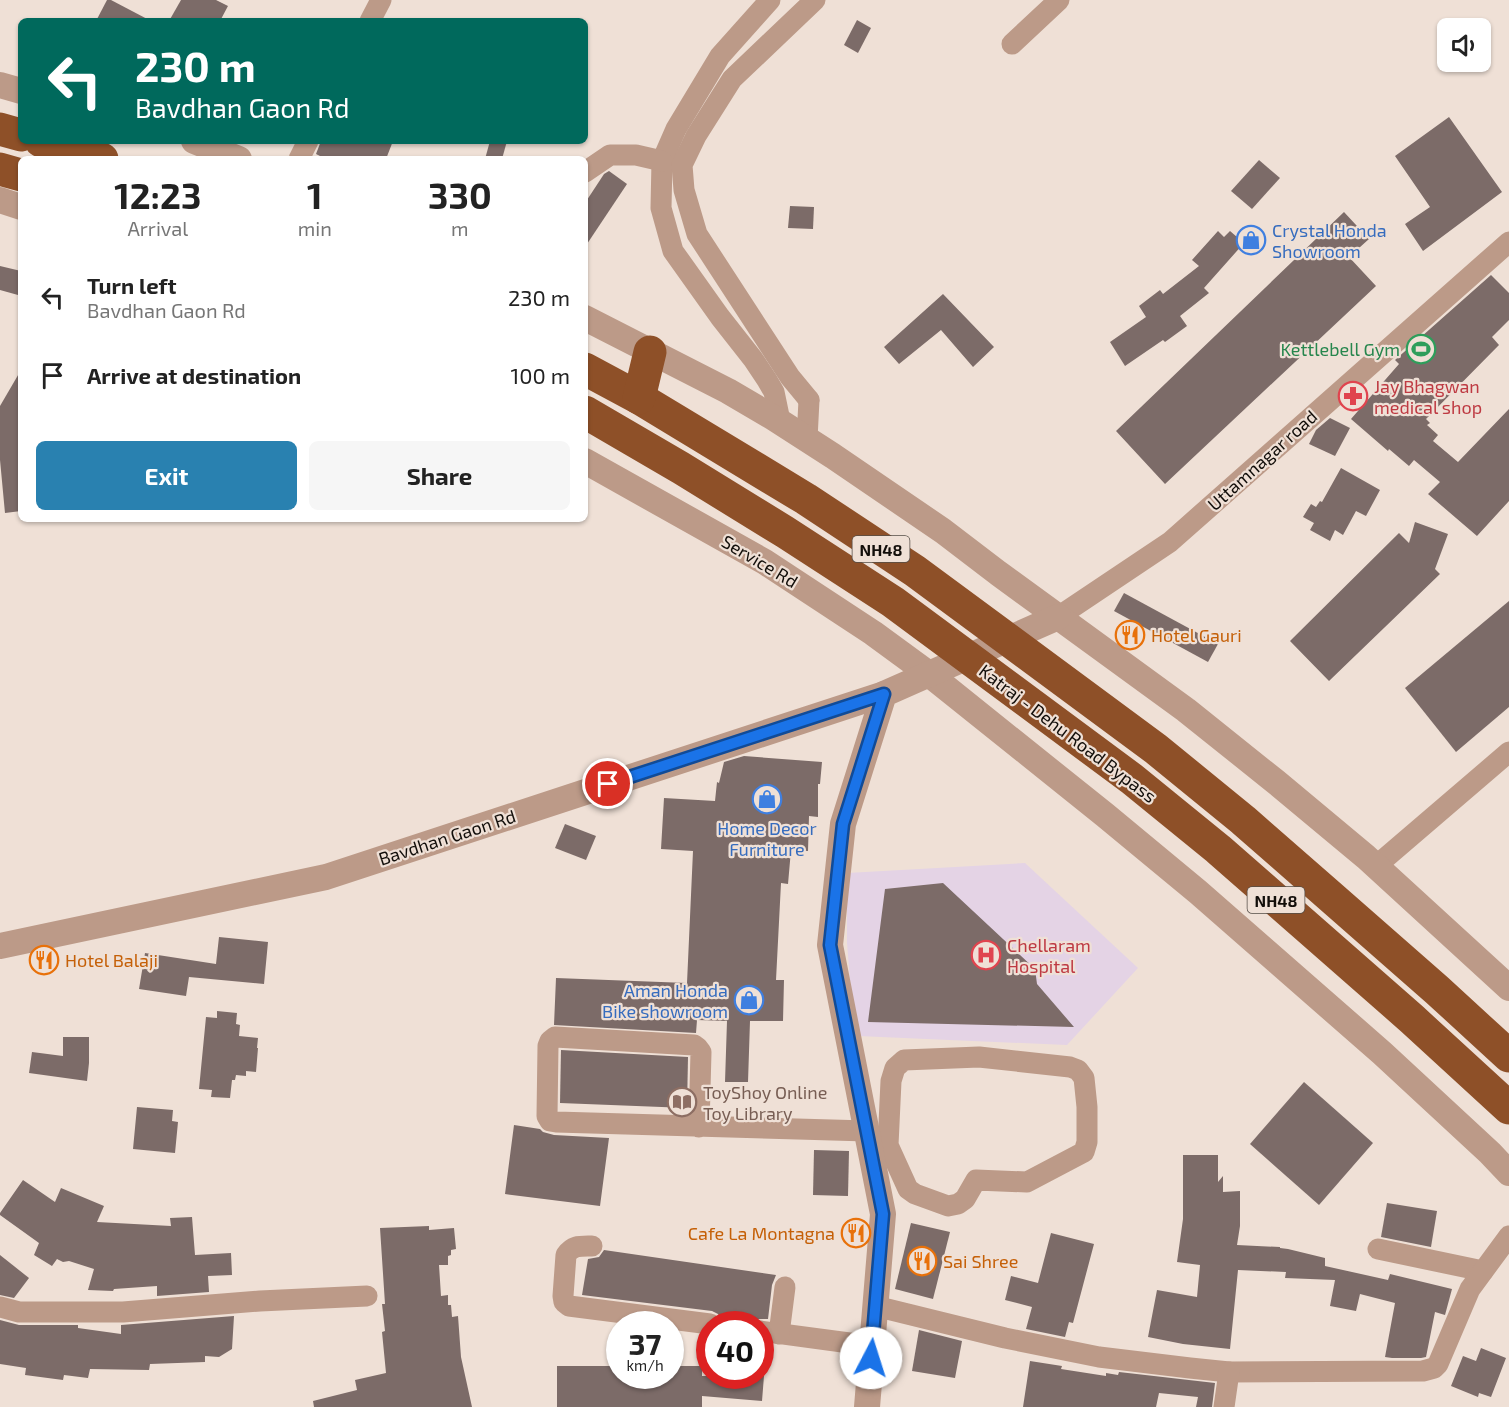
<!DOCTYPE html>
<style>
body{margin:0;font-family:"Exo 2",sans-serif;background:#f6f6f6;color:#222;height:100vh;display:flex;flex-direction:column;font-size:22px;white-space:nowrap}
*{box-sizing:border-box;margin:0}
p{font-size:20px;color:#767676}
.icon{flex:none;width:33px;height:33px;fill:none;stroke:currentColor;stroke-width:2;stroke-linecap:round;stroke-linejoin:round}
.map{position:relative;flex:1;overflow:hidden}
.sheet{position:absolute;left:18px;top:156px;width:570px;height:366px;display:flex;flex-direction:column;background:#fff;border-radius:9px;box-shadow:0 2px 4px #0004}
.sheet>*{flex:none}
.hud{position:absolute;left:18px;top:18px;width:570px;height:126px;border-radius:9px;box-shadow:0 2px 4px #0004;background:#00695c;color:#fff;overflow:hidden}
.tools{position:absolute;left:1437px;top:18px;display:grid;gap:12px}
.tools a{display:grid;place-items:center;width:54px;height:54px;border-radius:9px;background:#fff;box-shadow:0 2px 4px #0004;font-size:30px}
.speed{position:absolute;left:606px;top:1311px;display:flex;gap:12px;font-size:30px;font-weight:700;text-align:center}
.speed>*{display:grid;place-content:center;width:78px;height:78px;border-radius:50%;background:#fff;box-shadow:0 2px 4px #0004;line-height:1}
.speed small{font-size:15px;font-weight:400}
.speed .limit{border:9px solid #d22;background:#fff;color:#111}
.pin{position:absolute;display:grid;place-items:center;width:51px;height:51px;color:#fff;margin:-26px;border:3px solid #fff;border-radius:50%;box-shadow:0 2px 6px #0007}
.me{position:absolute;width:66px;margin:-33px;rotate:5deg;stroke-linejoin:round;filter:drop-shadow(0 0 4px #0008)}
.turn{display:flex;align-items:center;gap:21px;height:126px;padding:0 18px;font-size:27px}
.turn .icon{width:78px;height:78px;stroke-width:2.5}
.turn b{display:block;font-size:42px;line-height:51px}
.eta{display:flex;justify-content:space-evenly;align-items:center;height:102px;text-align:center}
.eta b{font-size:36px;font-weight:700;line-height:42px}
.button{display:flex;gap:12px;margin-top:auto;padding:12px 18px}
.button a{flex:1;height:69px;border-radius:9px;background:#2981b0;color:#fff;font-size:24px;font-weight:700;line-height:69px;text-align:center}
.button a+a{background:#f6f6f6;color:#222}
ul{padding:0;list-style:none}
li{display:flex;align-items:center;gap:18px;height:78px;padding:0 18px}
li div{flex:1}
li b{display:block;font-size:22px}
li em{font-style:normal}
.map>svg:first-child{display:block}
.medical{fill:#e4d3e5}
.building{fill:#7c6b68}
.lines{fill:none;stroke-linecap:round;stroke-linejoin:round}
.minor{stroke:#bc9a88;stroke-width:21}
.tertiary{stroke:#bc9a88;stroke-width:26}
.trunk{stroke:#8e5028;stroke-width:33}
.route-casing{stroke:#114b97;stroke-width:15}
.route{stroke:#1a73e8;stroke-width:10}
.labels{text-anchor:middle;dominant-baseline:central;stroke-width:4.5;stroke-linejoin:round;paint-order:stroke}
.shield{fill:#efe0d6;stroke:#544d47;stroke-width:1.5}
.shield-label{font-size:16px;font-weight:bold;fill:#120e0a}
.shop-label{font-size:18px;fill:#366cbe;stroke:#efe0d6;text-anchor:start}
.leisure-label{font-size:18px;fill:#27864d;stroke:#efe0d6;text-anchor:end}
.health-label{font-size:18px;fill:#be3a42;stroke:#efe0d6;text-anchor:start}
.street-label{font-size:18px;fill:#120e0a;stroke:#efe0d6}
.food-label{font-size:18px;fill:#c56008;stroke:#efe0d6;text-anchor:start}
.education-label{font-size:18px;fill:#785e54;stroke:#efe0d6;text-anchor:start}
</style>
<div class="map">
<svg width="1509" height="1407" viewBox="0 0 1509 1407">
<rect width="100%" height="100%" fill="#efe0d6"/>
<polygon class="medical" points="1025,863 1138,968 1067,1045 858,1036 853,1018 847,943 847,873"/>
<g class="building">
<polygon points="107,0 111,0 151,21 96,21"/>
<polygon points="181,0 216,0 228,6 220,21 169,21"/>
<polygon points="857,20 871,28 858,53 844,45"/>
<polygon points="1449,117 1502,192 1423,251 1405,224 1430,207 1395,156"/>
<polygon points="321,141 393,141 386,159 326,159 316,154"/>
<polygon points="490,141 507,141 502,159 485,159"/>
<polygon points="1259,160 1280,178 1252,209 1231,191"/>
<polygon points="609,171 627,184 585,247 585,203 604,174"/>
<polygon points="790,206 814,207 813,229 788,228"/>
<polygon points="1344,212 1369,239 1349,257 1376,286 1165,484 1116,431"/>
<polygon points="1218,231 1224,237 1230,231 1244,243 1204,288 1209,293 1180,316 1187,326 1165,342 1163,340 1125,366 1110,342 1146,317 1139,306 1160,290 1163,294 1199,266 1192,260"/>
<polygon points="0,266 21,271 21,284 18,295 0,290"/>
<polygon points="1491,275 1509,293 1509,320 1492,337 1499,345 1426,419 1430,423 1427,425 1438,435 1433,441 1458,462 1509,409 1509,501 1477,536 1428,494 1440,482 1414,460 1409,466 1389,449 1388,451 1351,419 1399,364 1395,360"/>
<polygon points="943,294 994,347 973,367 941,330 899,364 884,347"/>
<polygon points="21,370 21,511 5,513 0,460 0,406"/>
<polygon points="1330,418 1350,428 1335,456 1309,444 1316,430"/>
<polygon points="1341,468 1380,490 1366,516 1356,511 1343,535 1335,530 1330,541 1310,530 1314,523 1303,517 1311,504 1316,507 1320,501 1322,502"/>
<polygon points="1415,522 1448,534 1435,569 1440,574 1329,681 1290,641 1399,533 1409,543"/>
<polygon points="1124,593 1218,644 1208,662 1114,611"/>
<polygon points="1509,601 1509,707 1456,752 1405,688"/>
<polygon points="744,756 822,762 820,784 818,784 818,817 809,816 808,851 791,850 788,884 781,883 776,980 784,980 783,1021 750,1021 748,1082 725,1082 727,1021 697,1020 696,1033 554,1025 556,978 687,983 693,851 661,849 664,798 715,801 717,782 719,783 724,762"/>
<polygon points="565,824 596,836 586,860 555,848"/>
<polygon points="943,883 1035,969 1037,984 1074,1027 868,1022 885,889"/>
<polygon points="219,937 268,942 264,984 189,977 186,996 139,989 145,953 216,964"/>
<polygon points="217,1011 237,1013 236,1024 240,1025 239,1036 258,1038 257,1048 258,1048 256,1072 246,1071 246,1076 236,1075 235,1080 232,1080 230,1098 211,1097 212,1090 199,1089 206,1017 217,1018"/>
<polygon points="63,1037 89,1037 89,1063 87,1081 29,1073 32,1052 63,1056"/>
<polygon points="561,1050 688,1057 687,1108 560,1103"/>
<polygon points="1304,1082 1373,1143 1319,1205 1250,1144"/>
<polygon points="137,1107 173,1110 172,1121 178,1122 175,1153 133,1149"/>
<polygon points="514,1125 540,1129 543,1132 554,1135 609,1138 600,1206 505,1194"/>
<polygon points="814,1150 849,1151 848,1196 813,1195"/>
<polygon points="1183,1155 1218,1155 1218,1182 1223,1176 1223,1192 1240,1191 1240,1226 1237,1245 1280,1247 1280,1248 1288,1249 1325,1258 1325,1266 1388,1280 1390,1274 1452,1289 1445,1315 1435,1312 1426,1357 1421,1358 1392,1358 1385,1357 1395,1303 1360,1294 1356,1311 1330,1306 1335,1280 1285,1278 1286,1272 1238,1270 1230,1349 1183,1344 1148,1337 1157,1290 1197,1297 1200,1265 1177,1262 1183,1219"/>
<polygon points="23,1180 55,1202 61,1188 104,1206 97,1222 171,1226 170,1218 192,1217 195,1255 231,1253 232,1275 208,1276 209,1292 157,1296 157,1286 114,1289 113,1291 88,1290 94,1269 69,1261 63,1262 57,1259 52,1266 34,1255 39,1243 0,1215 0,1213"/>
<polygon points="1387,1203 1437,1211 1431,1247 1381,1237"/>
<polygon points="911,1223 950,1232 933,1299 895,1289"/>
<polygon points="429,1226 429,1230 454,1228 456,1249 451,1250 451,1255 448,1256 448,1265 439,1265 441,1296 448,1295 448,1305 451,1305 452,1317 458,1316 461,1357 472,1407 314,1407 313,1401 357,1390 355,1380 386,1373 382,1332 385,1331 382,1304 385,1304 380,1228"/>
<polygon points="1051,1233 1094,1244 1073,1323 1069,1322 1065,1337 1026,1329 1032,1307 1005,1300 1011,1276 1038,1283"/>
<polygon points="604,1250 776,1275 772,1285 768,1319 756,1319 749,1324 744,1324 722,1321 718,1314 712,1311 582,1295 588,1259 599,1257"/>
<polygon points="0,1255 29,1278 14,1298 0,1295"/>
<polygon points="234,1316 232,1349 219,1357 205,1356 205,1362 150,1364 149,1370 90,1369 88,1378 64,1375 63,1380 25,1375 26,1368 0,1364 0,1320 19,1325 78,1325 78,1328 121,1334 121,1325"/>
<polygon points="919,1330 962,1341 955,1378 912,1371"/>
<polygon points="1481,1348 1506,1358 1491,1397 1479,1393 1478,1397 1451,1386 1463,1356 1476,1361"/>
<polygon points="1030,1361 1062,1366 1061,1369 1106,1376 1106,1373 1118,1375 1119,1372 1215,1383 1212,1407 1196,1407 1198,1397 1159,1393 1156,1407 1023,1407"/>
<polygon points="557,1366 620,1366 620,1376 670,1376 670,1366 702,1366 702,1376 764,1376 762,1401 702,1396 702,1407 557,1407"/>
</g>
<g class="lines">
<g class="minor">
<polyline points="770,0 720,56 676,129 662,161 661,208 673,251 720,317 753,359 767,380 774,392 780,421"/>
<polyline points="370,21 381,0"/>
<polyline points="1012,44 1059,0"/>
<polyline points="299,159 308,141"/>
<polyline points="585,172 610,155 636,155 662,161"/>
<polyline points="809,400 790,377 697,234 684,190 682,165 696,136 732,79 815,0"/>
<polyline points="807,439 809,400"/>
<polyline points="1058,617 1170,542 1509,242"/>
<polyline points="1376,866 1509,752"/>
<polygon points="979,1057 1070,1067 1078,1070 1084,1078 1087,1107 1087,1142 1084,1152 1027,1182 976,1180 965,1199 958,1204 948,1206 915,1194 908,1189 888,1145 891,1081 895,1068 904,1060"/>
<polyline points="699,1127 701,1052 698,1048 694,1045 555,1037 550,1041 548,1046 547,1116 550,1121 556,1122 867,1131"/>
<path d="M592,1246C580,1246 573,1245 566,1255L563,1296L564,1302L569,1306L710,1324"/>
<polyline points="1378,1249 1483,1271"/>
<polyline points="875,1306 1005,1338 1099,1357 1190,1368 1229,1372 1423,1371 1434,1368 1438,1364 1470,1289 1509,1236"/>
<polyline points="0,1307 19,1312 123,1312 260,1301 367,1296"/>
<polyline points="760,1331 872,1346"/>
<polyline points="779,1334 785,1287"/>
<polyline points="1224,1407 1229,1372"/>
</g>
<g class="tertiary">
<polyline points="0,85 21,91"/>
<polyline points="194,141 239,159"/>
<polyline points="0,200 21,207"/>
<polyline points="585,318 728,391 774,418 833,456 943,531 998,573 1186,710 1276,782 1366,857 1509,988"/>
<polyline points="585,461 765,562 873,633 929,674 1105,815 1198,892 1382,1053 1490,1153 1509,1173"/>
<polyline points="0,946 326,877 884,694"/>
<polyline points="867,1407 883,1214 830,945 843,824 884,694 1058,617"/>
</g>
<g class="trunk">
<polyline points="0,129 21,135"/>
<polyline points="41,141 102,159"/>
<polyline points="0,169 21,175"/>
<polyline points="585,369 639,398 806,499 915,571 1156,749 1243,820 1331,897 1437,990 1509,1056"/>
<polyline points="639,398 650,352"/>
<polyline points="585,412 681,468 785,532 893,602 1132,779 1218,849 1306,926 1412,1019 1509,1108"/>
</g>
</g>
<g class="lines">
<g class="route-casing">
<polyline id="route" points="608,784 884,694 843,824 830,945 883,1214 871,1358"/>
</g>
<use href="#route" class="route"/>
</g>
<defs>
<g id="shop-ring" transform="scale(1.5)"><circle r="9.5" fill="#efe0d6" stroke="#3f7fe0" stroke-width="1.5"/><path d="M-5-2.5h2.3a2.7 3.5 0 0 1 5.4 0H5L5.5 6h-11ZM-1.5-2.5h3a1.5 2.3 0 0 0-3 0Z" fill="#3f7fe0"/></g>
<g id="stadium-ring" transform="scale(1.5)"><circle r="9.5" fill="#efe0d6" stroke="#2e9e5b" stroke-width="1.5"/><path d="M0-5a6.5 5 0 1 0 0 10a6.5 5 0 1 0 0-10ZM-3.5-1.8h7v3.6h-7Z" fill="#2e9e5b"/></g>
<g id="pharmacy-ring" transform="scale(1.5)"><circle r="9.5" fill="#efe0d6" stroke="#e0444e" stroke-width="1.5"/><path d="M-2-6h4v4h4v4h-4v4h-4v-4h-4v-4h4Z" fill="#e0444e"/></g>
<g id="restaurant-ring" transform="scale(1.5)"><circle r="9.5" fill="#efe0d6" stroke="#e8710a" stroke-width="1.5"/><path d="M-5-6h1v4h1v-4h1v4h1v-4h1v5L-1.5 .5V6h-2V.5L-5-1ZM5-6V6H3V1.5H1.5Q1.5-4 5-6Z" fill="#e8710a"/></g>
<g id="hospital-ring" transform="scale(1.5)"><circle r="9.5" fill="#efe0d6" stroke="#e0444e" stroke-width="1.5"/><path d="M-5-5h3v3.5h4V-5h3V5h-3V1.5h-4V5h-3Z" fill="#e0444e"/></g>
<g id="library-ring" transform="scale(1.5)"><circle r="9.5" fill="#efe0d6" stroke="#8d6e63" stroke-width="1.5"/><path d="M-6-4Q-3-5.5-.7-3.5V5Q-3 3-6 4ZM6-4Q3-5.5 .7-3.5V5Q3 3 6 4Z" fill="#8d6e63"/></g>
</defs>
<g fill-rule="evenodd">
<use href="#shop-ring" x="1251" y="240"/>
<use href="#stadium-ring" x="1421" y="349"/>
<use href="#pharmacy-ring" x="1353" y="396"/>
<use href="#restaurant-ring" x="1130" y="635"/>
<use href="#shop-ring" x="767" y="799"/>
<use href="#hospital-ring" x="986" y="955"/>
<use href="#restaurant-ring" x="44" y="960"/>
<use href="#shop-ring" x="749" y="1000"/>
<use href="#library-ring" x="682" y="1102"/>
<use href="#restaurant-ring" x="856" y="1233"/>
<use href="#restaurant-ring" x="922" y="1261"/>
</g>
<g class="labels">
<g class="shield">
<rect x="852.5" y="536" width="57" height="26" rx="4.5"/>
<rect x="1247.5" y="887" width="57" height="26" rx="4.5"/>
</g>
<g class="shield-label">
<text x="881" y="549">NH48</text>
<text x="1276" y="900">NH48</text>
</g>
<g class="shop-label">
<text x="1272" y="230">Crystal Honda<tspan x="1272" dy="21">Showroom</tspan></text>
<text x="767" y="828" text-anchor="middle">Home Decor<tspan x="767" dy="21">Furniture</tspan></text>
<text x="728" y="990" text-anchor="end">Aman Honda<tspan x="728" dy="21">Bike showroom</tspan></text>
</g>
<g class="leisure-label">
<text x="1400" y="349">Kettlebell Gym</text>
</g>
<g class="health-label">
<text x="1374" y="386">Jay Bhagwan<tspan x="1374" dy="21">medical shop</tspan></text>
<text x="1007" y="945">Chellaram<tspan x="1007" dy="21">Hospital</tspan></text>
</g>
<g class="street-label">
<text transform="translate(1262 460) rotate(-42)">Uttamnagar road</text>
<text transform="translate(760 561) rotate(31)">Service Rd</text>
<text transform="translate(1068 733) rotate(37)">Katraj - Dehu Road Bypass</text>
<text transform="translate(447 837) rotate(-18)">Bavdhan Gaon Rd</text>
</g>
<g class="food-label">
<text x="1151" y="635">Hotel Gauri</text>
<text x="65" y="960">Hotel Balaji</text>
<text x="835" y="1233" text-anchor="end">Cafe La Montagna</text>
<text x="943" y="1261">Sai Shree</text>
</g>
<g class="education-label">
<text x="703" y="1092">ToyShoy Online<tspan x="703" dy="21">Toy Library</tspan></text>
</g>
</g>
</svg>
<div class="tools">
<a><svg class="icon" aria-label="sound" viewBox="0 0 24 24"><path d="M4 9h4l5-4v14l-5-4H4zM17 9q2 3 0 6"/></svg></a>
</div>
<div class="speed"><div>37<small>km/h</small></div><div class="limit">40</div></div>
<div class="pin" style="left:608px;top:784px;background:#d93025"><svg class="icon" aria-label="arrive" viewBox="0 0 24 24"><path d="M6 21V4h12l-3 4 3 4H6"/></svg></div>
<svg class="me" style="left:871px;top:1358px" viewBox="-20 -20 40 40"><circle r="19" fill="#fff"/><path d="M0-13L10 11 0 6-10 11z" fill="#1a73e8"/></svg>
<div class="hud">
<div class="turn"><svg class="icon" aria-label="left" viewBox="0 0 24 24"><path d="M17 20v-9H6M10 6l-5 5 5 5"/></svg><div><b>230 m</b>Bavdhan Gaon Rd</div></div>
</div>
<section class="sheet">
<div class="eta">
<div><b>12:23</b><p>Arrival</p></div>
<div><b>1</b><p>min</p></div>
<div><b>330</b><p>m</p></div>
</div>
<ul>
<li><svg class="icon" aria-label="left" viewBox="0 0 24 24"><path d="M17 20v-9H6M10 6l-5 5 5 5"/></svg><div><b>Turn left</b><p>Bavdhan Gaon Rd</p></div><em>230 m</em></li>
<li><svg class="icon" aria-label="arrive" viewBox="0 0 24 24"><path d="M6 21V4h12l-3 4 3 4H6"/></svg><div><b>Arrive at destination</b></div><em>100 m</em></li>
</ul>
<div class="button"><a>Exit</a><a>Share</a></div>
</section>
</div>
